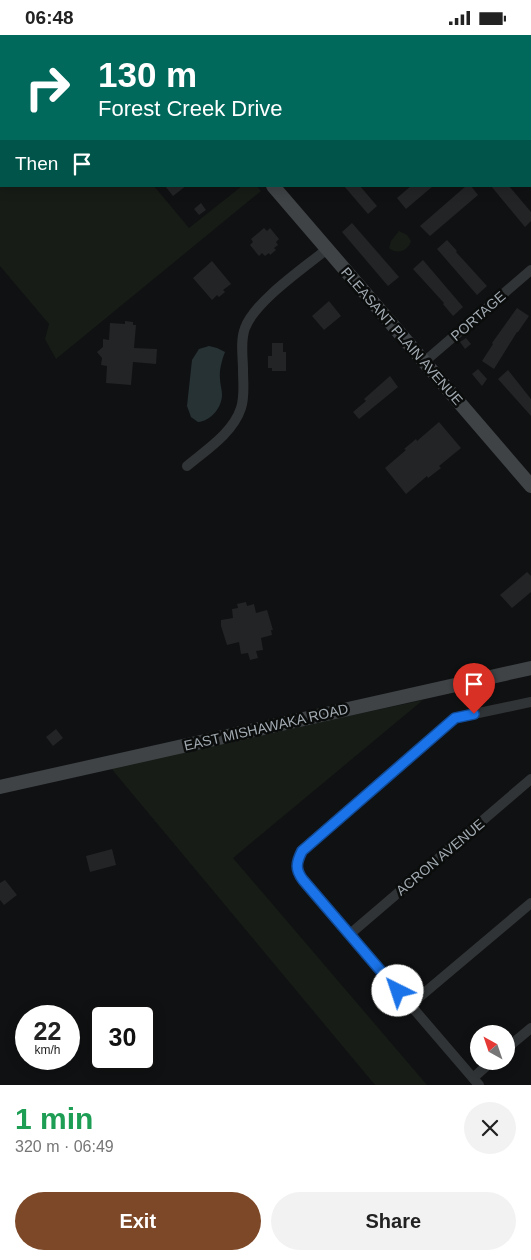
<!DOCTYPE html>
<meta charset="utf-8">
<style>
body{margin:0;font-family:Arial,sans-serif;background:#f2f2f2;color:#222;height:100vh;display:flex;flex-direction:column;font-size:19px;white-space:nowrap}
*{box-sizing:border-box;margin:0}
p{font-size:16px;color:#767676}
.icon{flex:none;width:28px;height:28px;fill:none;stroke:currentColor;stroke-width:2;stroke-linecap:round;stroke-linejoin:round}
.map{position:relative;height:1050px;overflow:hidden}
.sheet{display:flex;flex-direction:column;background:#fff;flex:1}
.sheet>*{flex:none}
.hud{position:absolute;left:0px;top:0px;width:531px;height:152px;box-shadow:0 2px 12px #0003;background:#00695c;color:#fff;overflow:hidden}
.needle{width:32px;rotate:320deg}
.fabs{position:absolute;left:470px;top:990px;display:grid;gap:10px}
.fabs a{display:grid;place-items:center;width:45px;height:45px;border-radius:50%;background:#fff;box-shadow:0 2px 12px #0003;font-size:25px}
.speed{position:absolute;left:15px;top:970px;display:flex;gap:10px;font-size:25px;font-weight:700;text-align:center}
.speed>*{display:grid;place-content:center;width:65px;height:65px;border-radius:50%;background:#fff;box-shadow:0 2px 12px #0003;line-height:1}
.speed small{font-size:12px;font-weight:400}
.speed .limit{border:2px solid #111;border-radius:8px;background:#fff;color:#111}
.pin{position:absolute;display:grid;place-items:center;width:42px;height:42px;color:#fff;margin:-51px -21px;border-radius:50% 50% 50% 0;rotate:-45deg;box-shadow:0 0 5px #0007}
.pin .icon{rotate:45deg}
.me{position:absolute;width:55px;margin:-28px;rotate:319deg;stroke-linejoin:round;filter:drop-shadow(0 0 4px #0008)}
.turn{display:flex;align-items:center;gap:18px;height:105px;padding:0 15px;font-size:22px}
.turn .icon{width:65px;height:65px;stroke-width:2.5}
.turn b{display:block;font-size:35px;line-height:42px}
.then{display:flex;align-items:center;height:48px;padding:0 15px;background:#0003;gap:10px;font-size:19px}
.round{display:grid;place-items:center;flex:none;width:52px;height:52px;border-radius:26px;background:#f2f2f2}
.overview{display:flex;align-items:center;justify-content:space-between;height:85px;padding:0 15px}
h1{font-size:30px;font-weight:700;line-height:38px;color:#1e9e55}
.primary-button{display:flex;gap:10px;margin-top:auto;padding:10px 15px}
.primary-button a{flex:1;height:58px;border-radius:30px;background:#7d4827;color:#fff;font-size:20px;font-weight:700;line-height:58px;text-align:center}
.primary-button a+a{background:#f2f2f2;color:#222}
.status{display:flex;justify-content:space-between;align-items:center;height:35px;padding:0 25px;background:#fff;direction:ltr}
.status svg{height:14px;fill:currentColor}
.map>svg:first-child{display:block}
.green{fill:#171c17}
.water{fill:#273235}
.building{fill:#232426}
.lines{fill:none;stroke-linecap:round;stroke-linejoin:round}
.street{stroke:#313436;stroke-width:10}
.secondary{stroke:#3f4346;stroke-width:14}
.route-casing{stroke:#114b97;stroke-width:12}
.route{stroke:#1a73e8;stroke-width:9}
.labels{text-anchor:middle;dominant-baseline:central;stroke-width:5;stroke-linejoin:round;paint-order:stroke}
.street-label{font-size:14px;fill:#a2abb2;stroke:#0b0c0c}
</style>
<div class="status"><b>06:48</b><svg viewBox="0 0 49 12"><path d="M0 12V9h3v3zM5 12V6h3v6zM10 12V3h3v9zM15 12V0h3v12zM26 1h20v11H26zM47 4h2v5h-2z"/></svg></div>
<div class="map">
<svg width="531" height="1050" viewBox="0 0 531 1050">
<rect width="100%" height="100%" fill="#101112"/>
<g class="green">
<polygon points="230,0 438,0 228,1"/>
<polygon points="0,16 1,151 154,151 189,193 242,151 257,151 261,156 56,324 45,304 49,289 0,231"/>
<path d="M399,196L407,200L411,206C408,216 397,220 389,213L391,206Z"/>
<polygon points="423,665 233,823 427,1050 375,1050 110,732"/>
</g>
<path class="water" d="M209,311L217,313L225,317C222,325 219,335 220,344C220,349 222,354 222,360C222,372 211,386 198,387L191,382L187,371L192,325L199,314Z"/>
<g class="building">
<polygon points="165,151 186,151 173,161"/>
<polygon points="344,151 360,151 377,171 368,179"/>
<polygon points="411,151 433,151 406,174 397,163"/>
<polygon points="466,151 471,151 478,160 430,201 420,191"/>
<polygon points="491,151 509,151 531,177 531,186 525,192"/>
<polygon points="201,168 206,175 199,180 194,174"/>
<polygon points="352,188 399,242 388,251 342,197"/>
<polygon points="264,193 267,196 270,193 279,204 276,207 278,210 274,213 276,215 270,220 269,218 265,221 262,218 259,221 250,210 253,207 251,204"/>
<polygon points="447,205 457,216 456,217 487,251 477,260 437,214"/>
<polygon points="423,225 463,272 453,281 443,269 444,268 413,234"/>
<polygon points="212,226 231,249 223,255 225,257 219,262 217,260 212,265 193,243"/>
<polygon points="329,266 341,281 324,295 312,281"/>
<polygon points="517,273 529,281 518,297 517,297 494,334 482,326 493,309 492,308"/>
<polygon points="125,286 133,287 133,290 136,290 134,313 157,314 156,329 133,327 131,350 106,348 107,331 101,330 102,323 97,317 103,312 103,304 109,305 110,288 125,289"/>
<polygon points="466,303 471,309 465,314 460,307"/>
<polygon points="272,308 283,308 283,317 286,317 286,336 272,336 272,333 268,333 268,321 272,321"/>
<polygon points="478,334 487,344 482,351 472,339"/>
<polygon points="508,335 531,364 531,381 498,344"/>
<polygon points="390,341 398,352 359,384 353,377 366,366 364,364"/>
<polygon points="439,387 461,413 439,431 441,433 428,443 427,441 406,459 385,433 406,415 404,414 416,404 417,406"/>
<polygon points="527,537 531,541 531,557 512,573 500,560"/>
<polygon points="246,567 247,571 254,569 256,578 267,575 273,595 271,595 272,600 261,603 263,615 256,616 258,623 250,625 248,618 241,619 239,607 227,610 221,591 221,585 233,583 232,574 238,573 237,569"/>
<polygon points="56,694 63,703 53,711 46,702"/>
<polygon points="112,814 116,830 90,837 86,821"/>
<polygon points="5,845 17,860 4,870 0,865 0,848"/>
</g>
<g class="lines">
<g class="street">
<polyline points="445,1 446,0"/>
<polyline points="424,327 531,235"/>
<path d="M187,431C206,415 233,398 241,373C245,361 243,347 243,335C243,322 240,306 245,293C255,266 304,233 327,214"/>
<polyline points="350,899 531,744"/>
<polyline points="410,970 531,868"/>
<polyline points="506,1014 531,993"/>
<polyline points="473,1043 492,1026"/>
<path d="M479,1050L303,845C295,834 296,828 302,815L455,683L531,667"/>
</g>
<g class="secondary">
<polyline points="144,0 145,1"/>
<polyline points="273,151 531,451"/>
<polyline points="0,752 531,633"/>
</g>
</g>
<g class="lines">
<g class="route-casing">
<path id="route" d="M398,956L303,845C295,834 296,828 302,816L455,683L474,679"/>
</g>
<use href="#route" class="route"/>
</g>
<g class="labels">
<g class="street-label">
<text transform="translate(478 281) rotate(-41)">PORTAGE</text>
<text transform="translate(402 301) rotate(49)">PLEASANT PLAIN AVENUE</text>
<text transform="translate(266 692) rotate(-13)">EAST MISHAWAKA ROAD</text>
<text transform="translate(440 822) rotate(-40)">ACRON AVENUE</text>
</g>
</g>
</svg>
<div class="fabs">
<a><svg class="needle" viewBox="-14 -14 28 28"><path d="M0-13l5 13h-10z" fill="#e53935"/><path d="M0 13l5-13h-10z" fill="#767676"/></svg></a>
</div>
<div class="speed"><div>22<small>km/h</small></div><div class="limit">30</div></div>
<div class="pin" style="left:474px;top:679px;background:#d93025"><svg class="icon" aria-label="arrive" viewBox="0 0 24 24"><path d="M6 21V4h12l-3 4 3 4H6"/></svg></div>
<svg class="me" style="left:398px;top:956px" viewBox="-20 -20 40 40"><circle r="19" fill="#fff"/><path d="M0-13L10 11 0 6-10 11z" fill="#1a73e8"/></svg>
<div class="hud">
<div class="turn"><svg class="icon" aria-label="right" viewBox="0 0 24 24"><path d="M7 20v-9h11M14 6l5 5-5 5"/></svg><div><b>130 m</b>Forest Creek Drive</div></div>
<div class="then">Then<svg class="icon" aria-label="arrive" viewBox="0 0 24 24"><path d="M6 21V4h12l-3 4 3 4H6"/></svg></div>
</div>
</div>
<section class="sheet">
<div class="overview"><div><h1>1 min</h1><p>320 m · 06:49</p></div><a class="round"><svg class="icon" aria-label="close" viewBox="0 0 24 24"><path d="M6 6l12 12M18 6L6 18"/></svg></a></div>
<div class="primary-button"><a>Exit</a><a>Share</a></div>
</section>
